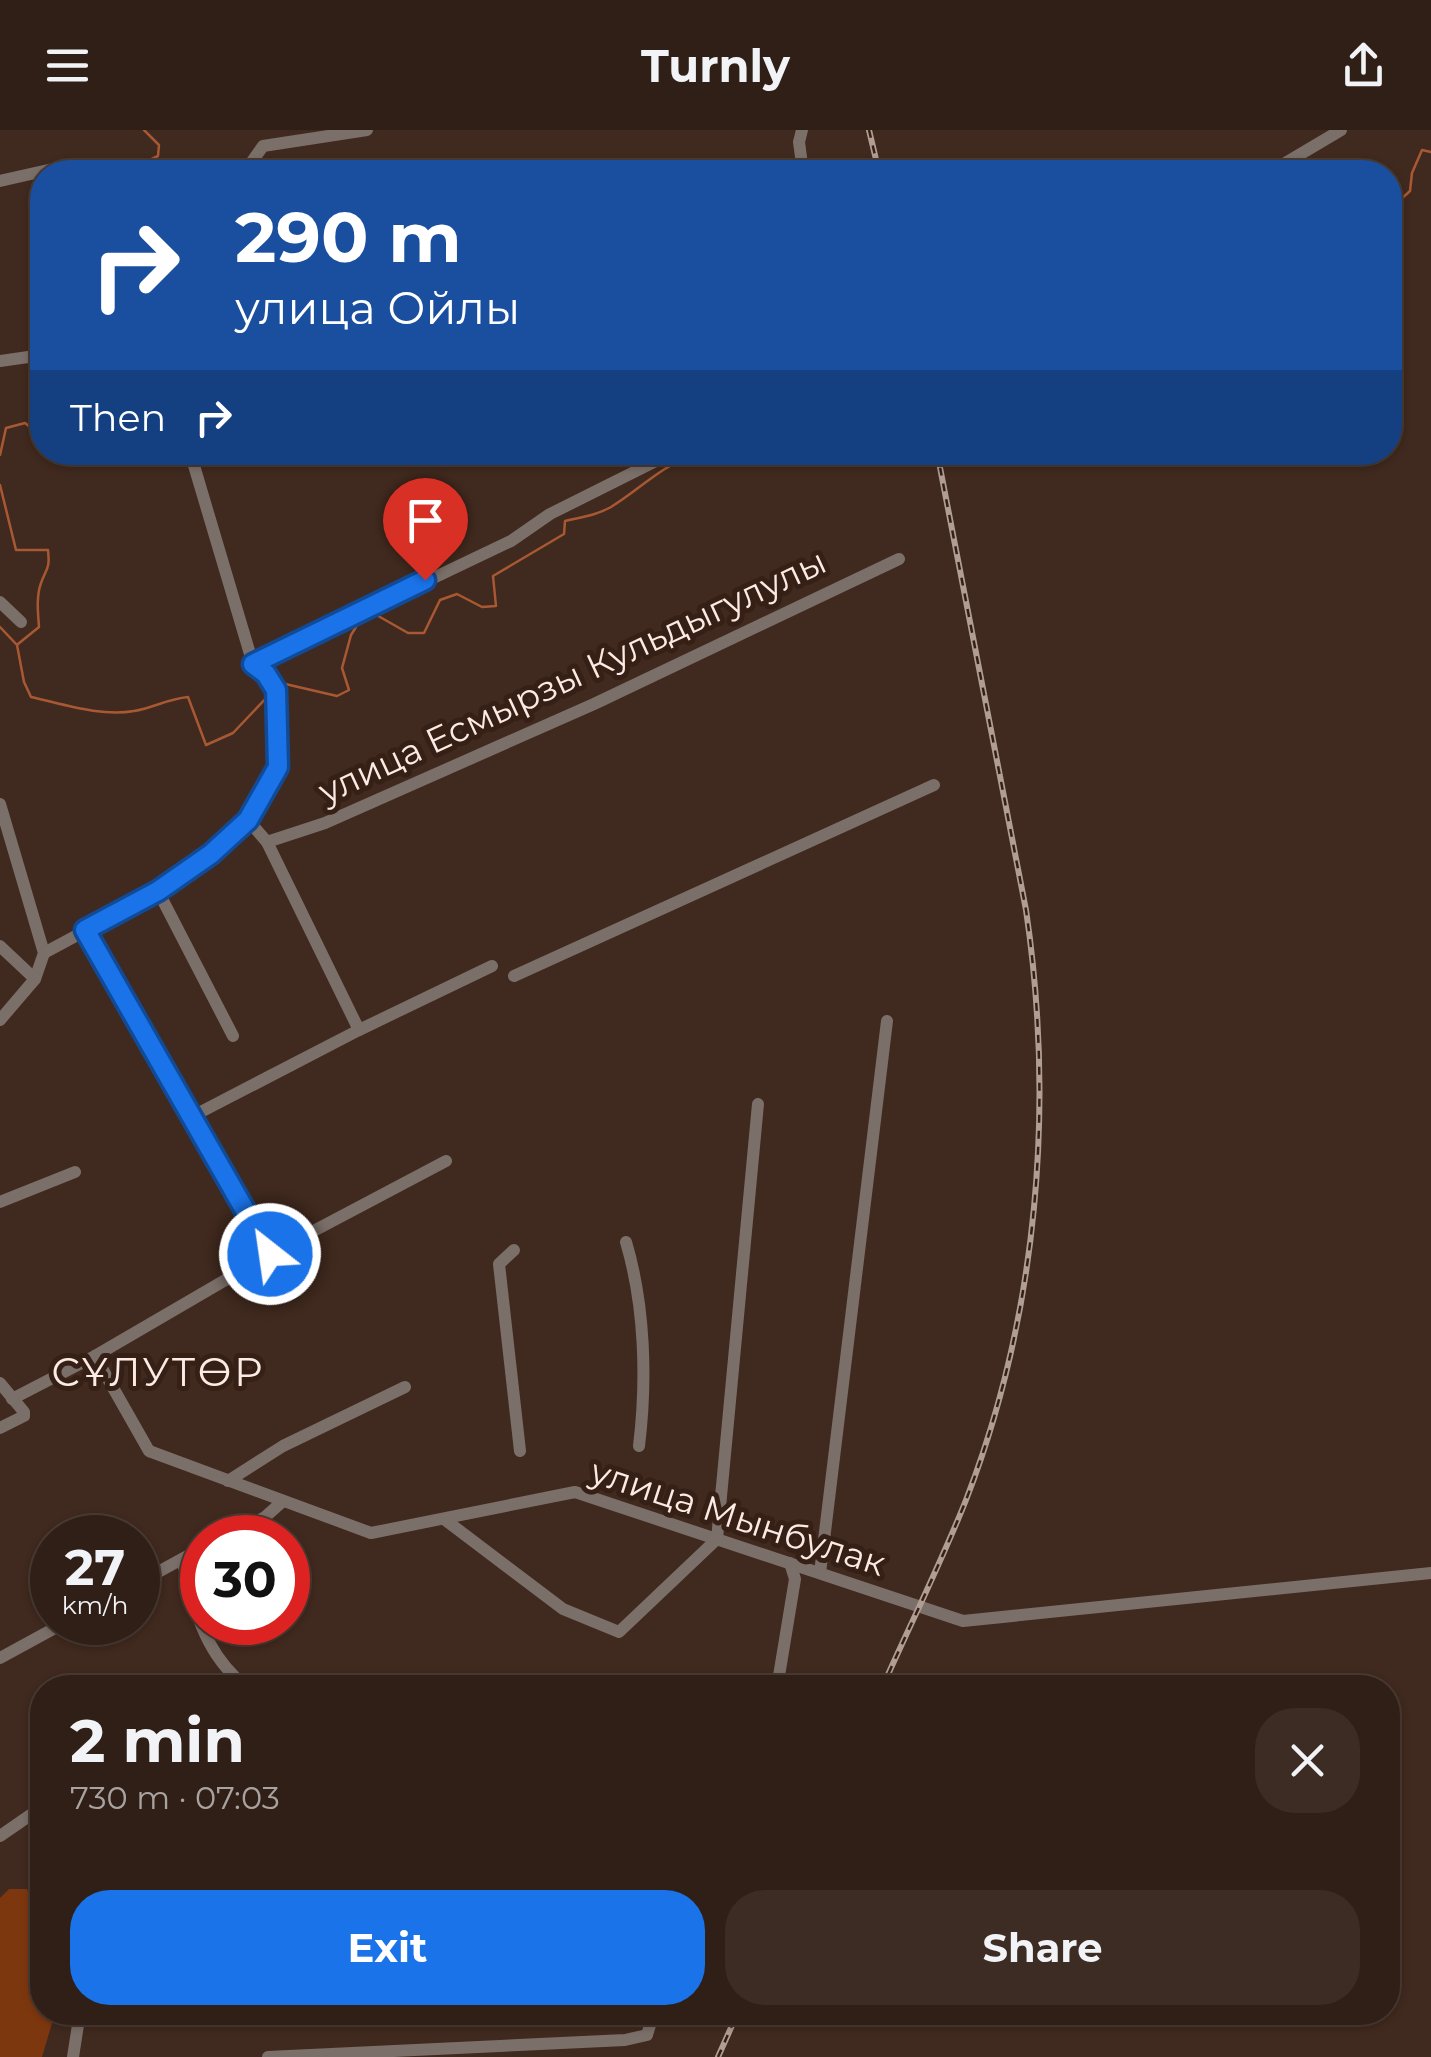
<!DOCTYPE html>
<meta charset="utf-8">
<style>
body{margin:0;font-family:Montserrat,sans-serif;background:#3c2c23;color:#f1f3f6;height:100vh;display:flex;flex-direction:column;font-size:38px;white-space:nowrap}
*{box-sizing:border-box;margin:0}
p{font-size:32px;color:#a8a2a1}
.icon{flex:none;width:55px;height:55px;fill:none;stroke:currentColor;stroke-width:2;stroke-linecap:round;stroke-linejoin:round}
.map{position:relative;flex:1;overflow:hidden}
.details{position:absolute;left:30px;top:1545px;width:1370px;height:350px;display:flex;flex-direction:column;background:#301f16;border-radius:40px;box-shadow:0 2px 8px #0004,0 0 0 2px #4b3d35}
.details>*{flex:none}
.top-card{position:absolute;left:30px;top:30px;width:1372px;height:305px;border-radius:40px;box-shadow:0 2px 8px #0004,0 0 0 2px #4b3d35;background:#1a4fa0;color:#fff;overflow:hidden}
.speed{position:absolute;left:30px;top:1385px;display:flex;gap:20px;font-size:50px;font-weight:700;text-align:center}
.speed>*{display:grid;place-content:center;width:130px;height:130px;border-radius:50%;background:#301f16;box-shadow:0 2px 8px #0004,0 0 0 2px #4b3d35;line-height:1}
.speed small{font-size:25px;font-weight:400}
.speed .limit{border:15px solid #d22;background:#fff;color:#111}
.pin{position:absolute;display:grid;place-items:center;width:85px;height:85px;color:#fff;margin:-102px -42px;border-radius:50% 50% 50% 0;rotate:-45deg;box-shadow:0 0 10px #0007}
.pin .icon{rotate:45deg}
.me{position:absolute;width:110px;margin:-55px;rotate:330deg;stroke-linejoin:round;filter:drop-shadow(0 0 8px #0008)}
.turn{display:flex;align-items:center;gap:35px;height:210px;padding:0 40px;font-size:45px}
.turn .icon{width:130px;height:130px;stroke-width:2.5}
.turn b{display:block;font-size:70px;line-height:85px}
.then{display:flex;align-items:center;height:95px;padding:0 40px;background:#0003;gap:20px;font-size:38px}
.round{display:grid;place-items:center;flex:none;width:105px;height:105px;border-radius:40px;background:#3c2c23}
.overview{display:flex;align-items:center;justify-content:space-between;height:170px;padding:0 40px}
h1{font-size:60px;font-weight:700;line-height:75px}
.cta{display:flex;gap:20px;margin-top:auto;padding:20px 40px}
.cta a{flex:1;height:115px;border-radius:40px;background:#1a73e8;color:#fff;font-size:40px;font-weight:700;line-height:115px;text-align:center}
.cta a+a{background:#3c2c23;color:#f1f3f6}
header{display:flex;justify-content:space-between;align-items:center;height:130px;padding:0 40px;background:#301f16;font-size:45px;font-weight:700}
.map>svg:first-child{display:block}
.green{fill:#7d370f}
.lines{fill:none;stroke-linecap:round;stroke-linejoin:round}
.stream{stroke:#a85933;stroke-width:2.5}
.minor{stroke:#7b6f69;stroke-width:12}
.rail-casing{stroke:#b09d94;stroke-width:6}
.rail{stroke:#361f15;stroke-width:2.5;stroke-dasharray:8;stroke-linecap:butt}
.route-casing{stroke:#114b97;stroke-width:25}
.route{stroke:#1a73e8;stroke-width:18}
.labels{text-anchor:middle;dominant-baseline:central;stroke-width:10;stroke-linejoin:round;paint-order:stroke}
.street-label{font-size:35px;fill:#fbebe4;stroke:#361f15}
.quarter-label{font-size:40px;letter-spacing:2.5px;fill:#fbebe4;stroke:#361f15}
</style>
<header><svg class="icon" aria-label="menu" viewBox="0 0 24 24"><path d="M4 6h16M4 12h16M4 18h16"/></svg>Turnly<svg class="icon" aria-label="share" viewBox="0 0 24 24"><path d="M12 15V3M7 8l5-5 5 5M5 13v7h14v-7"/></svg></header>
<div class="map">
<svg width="1431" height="1927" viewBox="0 0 1431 1927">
<rect width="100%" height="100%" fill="#40291e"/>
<polygon class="green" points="9,1759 27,1759 42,1806 42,1882 55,1883 42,1927 0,1927 0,1768"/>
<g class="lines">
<g class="stream">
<polyline points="138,42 137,36 158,26 159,15 144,0"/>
<polyline points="1363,42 1371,42"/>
<polyline points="1390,59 1399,71 1410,61 1412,43 1422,20 1431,22"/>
<polyline points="753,322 804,333 805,322"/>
<polyline points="0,325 6,298 25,293 35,301 42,317"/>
<path d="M0,355L16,420H48C50,439 47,437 41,453C36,467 38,483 39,497L18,514"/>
<path d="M373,483L408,503H424L440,470L457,464L482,477L496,476L493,446L564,404L565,391C582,387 597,385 611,377C639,360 661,336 692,326C709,321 730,327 748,322"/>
<path d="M0,497L17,515L24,552L31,567C63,574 101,587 134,581C153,578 167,569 188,567L206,615L233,603L269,565"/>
<polyline points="278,556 281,553 337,566 349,560 342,538 351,505 361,489"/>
</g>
<g class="minor">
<polyline points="802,0 799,12 803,42"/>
<polyline points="252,42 251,33 263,16 367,0"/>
<polyline points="1254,42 1277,38 1341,0"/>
<polyline points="0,51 75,34"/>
<polyline points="0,231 42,225"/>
<polyline points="190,322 253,534"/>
<polyline points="0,472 21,492"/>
<polyline points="0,674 44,823 35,849 0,890"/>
<polyline points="248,690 267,712 325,693 594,574 899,429"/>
<polyline points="267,712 359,900 492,836"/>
<polyline points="158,761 233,906"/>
<path d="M85,801C158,761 241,721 276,640C281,628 277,608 277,594C277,567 276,552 253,534L511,411L550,384L674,322"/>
<polyline points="0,816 35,849"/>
<polyline points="44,823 85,801 270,1124"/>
<polyline points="514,846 934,655"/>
<polyline points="191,987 359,900"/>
<polyline points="0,1072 75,1042"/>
<path d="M626,1112C645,1176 647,1250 639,1316"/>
<polyline points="514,1120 499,1134 520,1321"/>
<polyline points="95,1226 149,1321 371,1403 575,1362 963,1491 1431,1443"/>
<polyline points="0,1253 24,1282 24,1286 0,1298"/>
<polyline points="12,1269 95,1226 270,1124 446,1031"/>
<polyline points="228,1351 283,1316 405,1257"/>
<polyline points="444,1389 563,1479 619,1502 717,1409 758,974"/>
<polyline points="224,1408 265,1387 283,1371"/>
<path d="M182,1429C193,1473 202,1516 236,1548"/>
<polyline points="820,1443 887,891"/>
<polyline points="138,1453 202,1418"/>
<polyline points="0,1528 66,1492"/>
<polyline points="224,1558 236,1548 245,1558"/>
<polyline points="777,1558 795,1449 790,1433"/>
<polyline points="0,1706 42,1677"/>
<polyline points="73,1927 80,1882"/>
<polyline points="268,1927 625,1910 647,1905 654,1882"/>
</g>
<g class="rail-casing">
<g id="rail">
<polyline points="869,0 879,42"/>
<path d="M882,1558C910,1495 941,1433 966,1370C1038,1184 1055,976 1026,780L937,322"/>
<polyline points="718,1927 738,1882"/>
</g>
</g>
<use href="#rail" class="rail"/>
</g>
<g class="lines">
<g class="route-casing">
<polyline id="route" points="270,1124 85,800 158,761 211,724 248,690 278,637 276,560 266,544 253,534 425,450"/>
</g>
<use href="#route" class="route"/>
</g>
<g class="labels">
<g class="street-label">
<text transform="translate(572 546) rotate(-25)">улица Есмырзы Кульдыгулулы</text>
<text transform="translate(738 1387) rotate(18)">улица Мынбулак</text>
</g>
<g class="quarter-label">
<text x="158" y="1241">СҰЛУТӨР</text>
</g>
</g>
</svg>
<div class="speed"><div>27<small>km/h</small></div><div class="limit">30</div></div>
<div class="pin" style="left:425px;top:450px;background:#d93025"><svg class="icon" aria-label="arrive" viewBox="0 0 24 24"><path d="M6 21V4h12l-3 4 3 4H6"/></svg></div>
<svg class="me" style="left:270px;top:1124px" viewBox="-20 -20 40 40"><circle r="17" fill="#1a73e8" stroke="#fff" stroke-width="3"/><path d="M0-11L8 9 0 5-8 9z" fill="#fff"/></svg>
<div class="top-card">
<div class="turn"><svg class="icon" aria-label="right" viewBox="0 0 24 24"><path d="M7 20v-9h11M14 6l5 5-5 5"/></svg><div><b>290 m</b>улица Ойлы</div></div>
<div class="then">Then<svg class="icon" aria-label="right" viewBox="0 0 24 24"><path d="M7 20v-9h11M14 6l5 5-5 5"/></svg></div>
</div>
<section class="details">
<div class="overview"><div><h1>2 min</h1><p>730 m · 07:03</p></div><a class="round"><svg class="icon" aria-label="close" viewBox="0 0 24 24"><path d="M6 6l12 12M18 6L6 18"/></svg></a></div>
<div class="cta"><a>Exit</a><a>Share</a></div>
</section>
</div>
